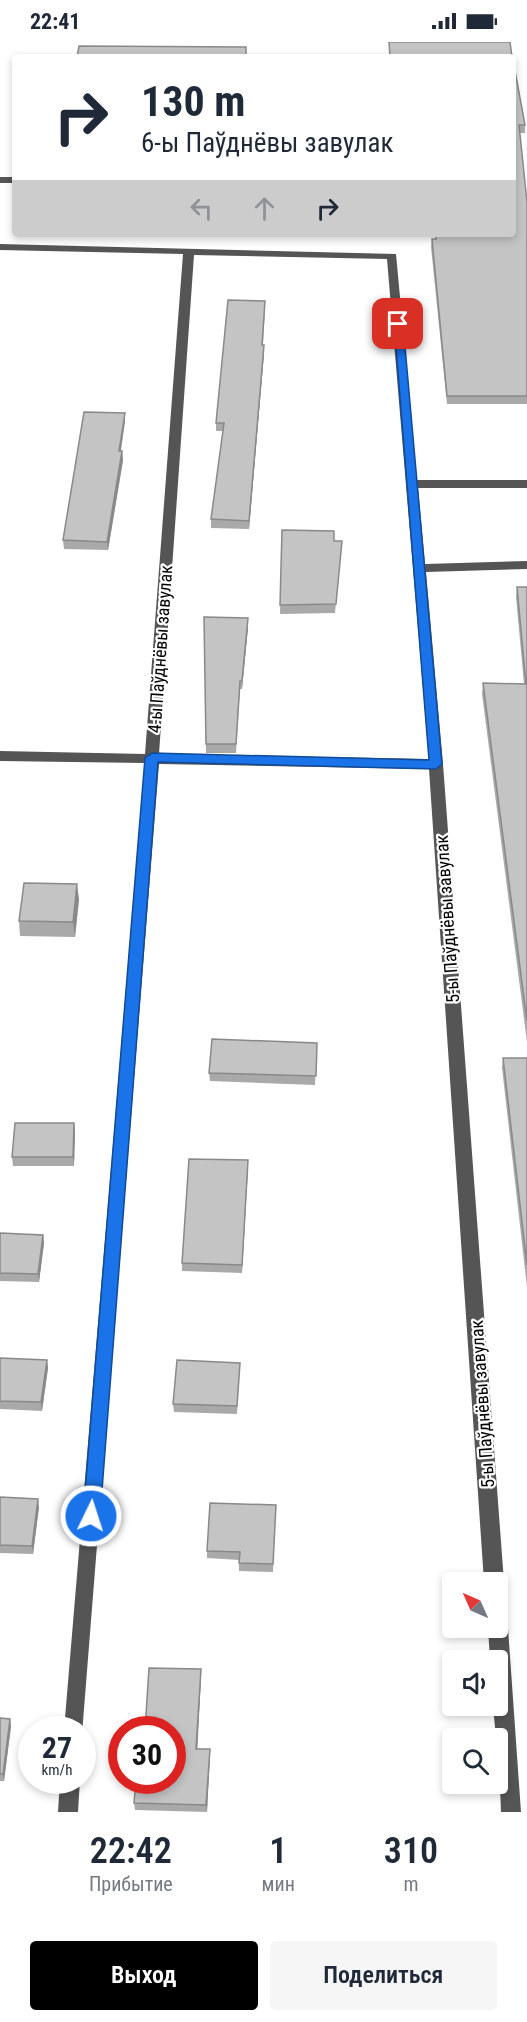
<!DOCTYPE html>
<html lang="ru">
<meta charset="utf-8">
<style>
body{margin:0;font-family:"Roboto Condensed",sans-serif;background:#f6f6f7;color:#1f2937;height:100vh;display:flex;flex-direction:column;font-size:22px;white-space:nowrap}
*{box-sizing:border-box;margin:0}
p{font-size:20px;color:#747a83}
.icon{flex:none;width:33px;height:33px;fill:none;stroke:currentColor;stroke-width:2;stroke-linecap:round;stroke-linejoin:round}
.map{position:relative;height:1770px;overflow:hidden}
.drawer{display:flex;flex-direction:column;background:#fff;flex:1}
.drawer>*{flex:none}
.hud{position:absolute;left:12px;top:12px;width:504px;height:183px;border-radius:6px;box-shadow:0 3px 9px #0003;background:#fff;color:#1f2937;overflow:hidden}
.needle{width:39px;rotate:315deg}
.tools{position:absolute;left:442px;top:1530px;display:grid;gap:12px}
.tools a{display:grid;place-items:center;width:66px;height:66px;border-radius:6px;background:#fff;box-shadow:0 3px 9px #0003;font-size:30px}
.speed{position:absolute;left:18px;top:1674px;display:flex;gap:12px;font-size:30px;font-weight:700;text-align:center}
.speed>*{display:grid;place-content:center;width:78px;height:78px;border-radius:50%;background:#fff;box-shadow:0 3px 9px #0003;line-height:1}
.speed small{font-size:15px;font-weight:400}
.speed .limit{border:9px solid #d22;background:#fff;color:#111}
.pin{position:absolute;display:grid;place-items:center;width:51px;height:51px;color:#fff;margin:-26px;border-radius:12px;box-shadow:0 3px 9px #0006}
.me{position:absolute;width:66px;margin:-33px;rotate:4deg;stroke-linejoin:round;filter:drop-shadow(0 0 4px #0008)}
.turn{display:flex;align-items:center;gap:21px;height:126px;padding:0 30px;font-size:27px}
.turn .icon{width:78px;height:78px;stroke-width:2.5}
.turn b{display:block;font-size:42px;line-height:51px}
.lanes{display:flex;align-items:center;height:57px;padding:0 30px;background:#0003;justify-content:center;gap:30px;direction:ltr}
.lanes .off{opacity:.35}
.eta{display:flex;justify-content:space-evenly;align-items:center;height:102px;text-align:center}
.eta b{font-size:36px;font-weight:600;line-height:42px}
.button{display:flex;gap:12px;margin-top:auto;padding:12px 30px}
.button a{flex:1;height:69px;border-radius:6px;background:#000;color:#fff;font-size:24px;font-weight:600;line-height:69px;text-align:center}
.button a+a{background:#f6f6f7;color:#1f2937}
.status{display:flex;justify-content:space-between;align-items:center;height:42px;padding:0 30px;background:#fff;direction:ltr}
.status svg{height:16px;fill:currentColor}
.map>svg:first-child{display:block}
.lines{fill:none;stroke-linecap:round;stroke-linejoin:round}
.minor{fill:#555;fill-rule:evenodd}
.wall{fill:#a9a9a9}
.shaded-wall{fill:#898989}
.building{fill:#c4c4c4;stroke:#898989;stroke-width:1.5}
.route{fill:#1a73e8;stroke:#114b97;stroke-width:1.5}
.labels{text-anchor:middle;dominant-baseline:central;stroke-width:4.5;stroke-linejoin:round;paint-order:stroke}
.street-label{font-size:18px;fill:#000;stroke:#fff}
</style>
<div class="status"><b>22:41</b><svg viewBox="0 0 49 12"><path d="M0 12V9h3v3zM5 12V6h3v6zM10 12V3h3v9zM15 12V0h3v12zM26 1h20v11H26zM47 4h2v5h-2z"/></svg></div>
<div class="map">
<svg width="527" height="1770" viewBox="0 0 527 1770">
<rect width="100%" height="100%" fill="#fff"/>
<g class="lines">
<g class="minor">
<rect x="0" y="135" width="15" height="6"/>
<path d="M0,202L396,212L417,438H527V446H418L425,522L527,519V527L426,530L443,722L504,1540L498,1547V1540H484L429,727L159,722L82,1692V1688H64L145,721L0,719V709L145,712L183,212L0,208ZM194,213L387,217L429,717L159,712Z"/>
<polygon points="498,1577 505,1579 508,1586 521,1770 501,1770 498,1696 496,1696 493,1664 498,1664 498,1618 490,1618 488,1586 498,1586"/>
<polygon points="60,1738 80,1738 78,1770 58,1770"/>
</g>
</g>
<g class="wall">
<polygon points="513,18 525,83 525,91 519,91 527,160 527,362 447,362 431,205 432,197 436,197 435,192 513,192"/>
<polygon points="265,267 263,303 264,311 249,487 211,486 211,477 223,389 216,389 216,381"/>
<polygon points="125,379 121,409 122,409 123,418 108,508 64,507 63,498"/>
<polygon points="282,488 334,499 342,499 335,571 280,572"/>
<polygon points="517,545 527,545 527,1000 482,652 483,641 524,642 516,555"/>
<polygon points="204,575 248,585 242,647 240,647 236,711 206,711"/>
<polygon points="79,857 75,895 20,894 19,879"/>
<polygon points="317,1001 315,1043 210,1039 209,1031"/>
<polygon points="503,1016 527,1016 527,1245 502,1026"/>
<polygon points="74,1081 75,1089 74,1124 13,1124 12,1115"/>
<polygon points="248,1118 242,1231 182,1229 182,1221"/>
<polygon points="0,1191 43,1193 44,1201 39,1240 0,1239"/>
<polygon points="0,1316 47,1318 48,1326 42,1369 0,1367"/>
<polygon points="240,1321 237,1372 174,1370 173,1362"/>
<polygon points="0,1455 39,1465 33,1512 0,1511"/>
<polygon points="276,1463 273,1530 239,1529 239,1518 207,1516 207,1509"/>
<polygon points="201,1635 197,1707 210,1707 207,1770 135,1768 134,1761"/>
<polygon points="0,1676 10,1677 11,1684 4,1739 0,1739"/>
</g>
<g class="shaded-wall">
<polygon points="264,303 264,311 249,487 249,479"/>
<polygon points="125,371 125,379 119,418 119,409"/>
<polygon points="122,409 123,418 108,508 107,500"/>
<polygon points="248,576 248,585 242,647 242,639"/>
<polygon points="77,842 79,857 75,895 73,880"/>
<polygon points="74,1081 75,1089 74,1124 73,1115"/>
<polygon points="248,1118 248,1127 242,1231 242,1223"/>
<polygon points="43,1193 44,1201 39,1240 38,1232"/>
<polygon points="47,1318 48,1326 42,1369 41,1360"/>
<polygon points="38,1457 39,1465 33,1512 32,1504"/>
<polygon points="201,1627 201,1635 197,1714 196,1707"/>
<polygon points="10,1677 11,1684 4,1739 3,1732"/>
<polygon points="210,1707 210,1715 207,1770 206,1763"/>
</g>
<g class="building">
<polygon points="389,0 510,0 512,15 390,15"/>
<polygon points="79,4 246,5 246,15 77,15"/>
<polygon points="513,18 525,83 519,83 527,160 527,354 447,354 432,197 436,197 436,192 513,192"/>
<polygon points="228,258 265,259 262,303 264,303 249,479 211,477 224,381 216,381"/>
<polygon points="84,370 125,371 119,409 122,409 107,500 63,498"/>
<polygon points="282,488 334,489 334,499 342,499 336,562 280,563"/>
<polygon points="517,545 527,545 527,979 483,641 526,642"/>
<polygon points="204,575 248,576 242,639 240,639 236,702 206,702"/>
<polygon points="24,841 77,842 73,880 19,879"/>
<polygon points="212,997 317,1001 316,1034 209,1031"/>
<polygon points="503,1016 527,1016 527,1223"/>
<polygon points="15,1081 74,1081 73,1115 12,1115"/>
<polygon points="189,1117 248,1118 242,1223 182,1221"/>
<polygon points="0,1191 43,1193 38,1232 0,1231"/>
<polygon points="0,1316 47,1318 41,1360 0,1359"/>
<polygon points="177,1318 240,1321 237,1364 173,1362"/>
<polygon points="0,1455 38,1457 32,1504 0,1503"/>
<polygon points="210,1461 276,1463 273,1522 239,1521 240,1510 207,1509"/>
<polygon points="149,1626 201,1627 196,1707 210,1707 206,1763 134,1761 136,1738 172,1738 172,1688 145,1688"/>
<polygon points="0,1676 10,1677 3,1732 0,1732"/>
</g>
<polygon class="route" points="394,280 403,282 442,722 436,727 158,720 100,1474 97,1480 91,1482 85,1480 83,1474 145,716 152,711 429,718"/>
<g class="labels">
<g class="street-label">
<text transform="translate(160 607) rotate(-86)">4-ы Паўднёвы завулак</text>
<text transform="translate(447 877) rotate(-94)">5-ы Паўднёвы завулак</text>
<text transform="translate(482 1362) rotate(-94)">5-ы Паўднёвы завулак</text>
</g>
</g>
</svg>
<div class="tools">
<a><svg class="needle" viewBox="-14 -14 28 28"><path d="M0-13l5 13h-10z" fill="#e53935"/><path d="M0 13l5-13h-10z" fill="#747a83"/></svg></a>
<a><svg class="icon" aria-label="sound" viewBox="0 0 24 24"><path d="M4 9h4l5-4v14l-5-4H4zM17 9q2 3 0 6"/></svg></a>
<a><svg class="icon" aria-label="search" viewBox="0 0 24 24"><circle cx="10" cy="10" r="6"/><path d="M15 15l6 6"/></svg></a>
</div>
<div class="speed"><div>27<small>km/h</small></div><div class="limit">30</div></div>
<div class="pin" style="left:398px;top:282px;background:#d93025"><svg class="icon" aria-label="arrive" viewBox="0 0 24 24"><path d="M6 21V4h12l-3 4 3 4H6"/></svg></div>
<svg class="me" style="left:91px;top:1474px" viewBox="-20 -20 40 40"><circle r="17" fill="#1a73e8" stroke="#fff" stroke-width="3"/><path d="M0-11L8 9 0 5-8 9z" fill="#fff"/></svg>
<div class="hud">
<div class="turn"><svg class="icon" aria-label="right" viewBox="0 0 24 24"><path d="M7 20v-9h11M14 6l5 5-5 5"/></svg><div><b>130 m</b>6-ы Паўднёвы завулак</div></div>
<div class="lanes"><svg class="icon off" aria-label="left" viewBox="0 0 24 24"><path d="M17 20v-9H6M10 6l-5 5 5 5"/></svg><svg class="icon off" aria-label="ahead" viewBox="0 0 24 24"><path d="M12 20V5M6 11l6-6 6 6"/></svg><svg class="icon" aria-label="right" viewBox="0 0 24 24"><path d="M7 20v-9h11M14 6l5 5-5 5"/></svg></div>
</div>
</div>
<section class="drawer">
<div class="eta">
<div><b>22:42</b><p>Прибытие</p></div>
<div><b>1</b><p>мин</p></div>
<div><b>310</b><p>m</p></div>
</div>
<div class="button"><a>Выход</a><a>Поделиться</a></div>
</section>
